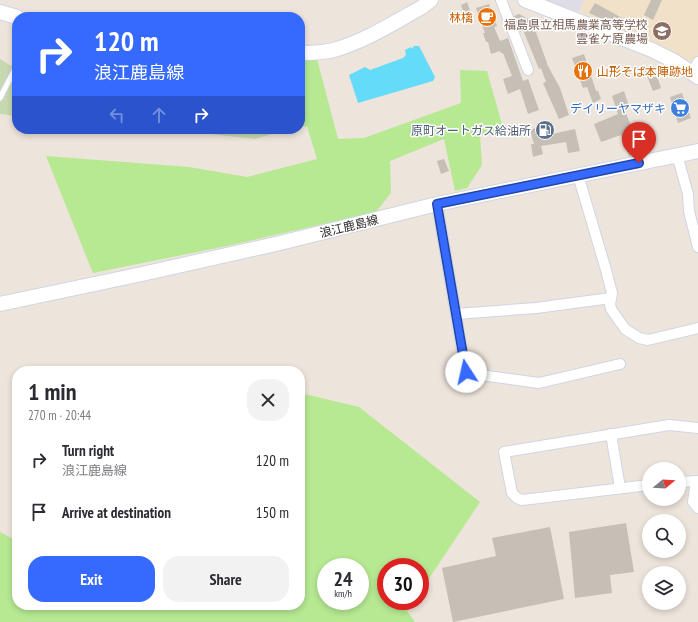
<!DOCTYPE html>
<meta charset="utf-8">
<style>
body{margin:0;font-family:"PT Sans Narrow","Noto Sans JP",sans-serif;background:#f2f2f3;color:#2b2b33;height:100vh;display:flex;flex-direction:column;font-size:15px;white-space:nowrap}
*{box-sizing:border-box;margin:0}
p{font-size:13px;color:#7c7c81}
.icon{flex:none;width:22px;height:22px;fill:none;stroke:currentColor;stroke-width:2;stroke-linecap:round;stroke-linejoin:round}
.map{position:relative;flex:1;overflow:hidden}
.panel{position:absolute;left:12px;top:366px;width:293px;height:244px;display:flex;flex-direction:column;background:#fff;border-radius:16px;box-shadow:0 2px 6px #0003}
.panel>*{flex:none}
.top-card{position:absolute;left:12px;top:12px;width:293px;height:122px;border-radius:16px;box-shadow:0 2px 6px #0003;background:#366aff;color:#fff;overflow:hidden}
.needle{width:26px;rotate:72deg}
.buttons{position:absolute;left:642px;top:462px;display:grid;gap:8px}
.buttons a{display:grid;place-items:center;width:44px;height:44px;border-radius:50%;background:#fff;box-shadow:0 2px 6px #0003;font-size:20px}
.speed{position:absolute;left:317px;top:558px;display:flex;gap:8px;font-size:20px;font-weight:700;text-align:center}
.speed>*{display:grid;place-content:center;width:52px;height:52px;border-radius:50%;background:#fff;box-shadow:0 2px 6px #0003;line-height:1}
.speed small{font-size:10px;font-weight:400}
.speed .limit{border:6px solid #d22;background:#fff;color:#111}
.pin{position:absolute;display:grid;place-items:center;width:34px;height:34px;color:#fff;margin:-41px -17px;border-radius:50% 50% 50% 0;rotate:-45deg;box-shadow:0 0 4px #0007}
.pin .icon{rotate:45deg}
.me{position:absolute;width:44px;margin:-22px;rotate:350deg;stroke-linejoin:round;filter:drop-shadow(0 0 3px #0008)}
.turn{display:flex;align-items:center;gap:14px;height:84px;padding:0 16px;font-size:18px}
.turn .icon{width:52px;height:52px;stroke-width:2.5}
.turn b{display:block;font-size:28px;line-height:34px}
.lanes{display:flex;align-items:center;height:38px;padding:0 16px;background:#0003;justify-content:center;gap:20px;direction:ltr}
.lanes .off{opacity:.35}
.round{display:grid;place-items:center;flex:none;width:42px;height:42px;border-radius:16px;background:#f2f2f3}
.summary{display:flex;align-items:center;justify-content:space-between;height:68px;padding:0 16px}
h1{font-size:24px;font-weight:600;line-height:30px}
.primary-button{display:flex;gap:8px;margin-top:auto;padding:8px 16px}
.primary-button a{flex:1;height:46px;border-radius:16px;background:#366aff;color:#fff;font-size:16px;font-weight:600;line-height:46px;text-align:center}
.primary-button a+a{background:#f2f2f3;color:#2b2b33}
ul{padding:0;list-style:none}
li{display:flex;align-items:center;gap:12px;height:52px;padding:0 16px}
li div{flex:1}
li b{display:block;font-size:15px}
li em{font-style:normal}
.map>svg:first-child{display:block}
.industrial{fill:#dedce5}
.education{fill:#f1e1c8}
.green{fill:#b6e992;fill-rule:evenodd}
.cemetery{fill:#c7d9b0}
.water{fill:#64dcf9}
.building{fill:#c5bfb6}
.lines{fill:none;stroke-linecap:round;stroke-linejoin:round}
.lane-casing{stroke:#d0d5e4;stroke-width:7}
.street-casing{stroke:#d0d5e4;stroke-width:12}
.secondary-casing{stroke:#d0d5e4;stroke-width:16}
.lane{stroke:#fff;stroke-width:5}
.street{stroke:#fff;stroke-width:10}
.secondary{stroke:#fff;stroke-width:14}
.route-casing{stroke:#2345a6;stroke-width:10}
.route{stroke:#366aff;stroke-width:7}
.labels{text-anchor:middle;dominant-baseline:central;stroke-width:3;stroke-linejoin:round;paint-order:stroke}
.food-label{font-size:12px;fill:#c56008;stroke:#fff;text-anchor:end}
.education-label{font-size:12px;fill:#785e54;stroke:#fff;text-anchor:end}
.shop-label{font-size:12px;fill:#366cbe;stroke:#fff;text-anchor:end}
.service-label{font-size:12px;fill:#4e5e75;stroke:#fff;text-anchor:end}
.street-label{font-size:12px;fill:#2a2a2a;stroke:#fff}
</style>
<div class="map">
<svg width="698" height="622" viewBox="0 0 698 622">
<rect width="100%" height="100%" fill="#ede4db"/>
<polygon class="industrial" points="545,0 584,0 579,12"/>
<polygon class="education" points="585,0 698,0 698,54 693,63 660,45 579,12"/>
<g class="green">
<polygon points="300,46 317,59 338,139 364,138 461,103 460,70 487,71 505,135 480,135 482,165 467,188 455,191 444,139 390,161 391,193 376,212 227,246 93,273 46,156 189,167 247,177 317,159 307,126 300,127"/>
<path d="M300,393L359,407L480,502L420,592V567H386V601H414L407,611L415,622H0V532L17,541V605H300ZM326,567H360V601H326Z"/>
</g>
<g class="cemetery">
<polygon points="17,56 17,116 0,114 0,59 11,66"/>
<polygon points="165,129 274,129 272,134 255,139"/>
</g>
<polygon class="water" points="414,46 419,46 435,77 433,81 358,103 349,75 365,67 370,70 403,58 406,55 405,50 411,47 412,49"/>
<g class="building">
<polygon points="651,0 662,0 653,20 644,15"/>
<polygon points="467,2 471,13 465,16 461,5"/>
<polygon points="595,3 624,19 620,27 589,13"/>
<polygon points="489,4 497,26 494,27 500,41 508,38 523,81 528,79 539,110 528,114 520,89 508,94 503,79 512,76 503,53 501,53 500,51 491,54 488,42 486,42 483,33 485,33 476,8"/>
<polygon points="519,14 532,21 548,66 560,88 569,115 559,119 543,83 546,82 541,68 539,69 523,30 520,32 514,16"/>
<polygon points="584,54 596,91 598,91 601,99 593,103 587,87 583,88 572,58"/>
<polygon points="653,65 661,88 653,91 645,71"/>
<polygon points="624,91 629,106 624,108 634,134 636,133 644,151 629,156 621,135 601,142 594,124 618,114 612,96"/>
<polygon points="682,93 691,118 678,123 670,97"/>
<polygon points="536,128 539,137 575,129 580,151 568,153 566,142 541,146 543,154 533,157 531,144 534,144 530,130"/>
<polygon points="444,159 449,171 441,174 437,161"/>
<polygon points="626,523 634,572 610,575 612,593 575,598 569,532"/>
<polygon points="550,527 564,599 453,622 442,568 496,556 492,538"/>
</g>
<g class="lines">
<g class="lane-casing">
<polyline id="lane" points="0,98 17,65"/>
</g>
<g class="street-casing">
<g id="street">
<polyline points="501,0 528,70"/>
<polyline points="693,72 698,62"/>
<polyline points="677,155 688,194 689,211 698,247"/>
<polyline points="578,175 606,270 612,293 610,304 611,309 625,329 639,338 648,340 698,328"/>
<polyline points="437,204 466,373 539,383 620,364"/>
<polyline points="456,314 536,308 611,298"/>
<polyline points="611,434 620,488"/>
<polyline points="696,481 693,502 698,508"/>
<polyline points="679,482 698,481"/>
<polyline points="649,485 522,500 517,498 512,493 504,452 669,425 698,428"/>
</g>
</g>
<g class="secondary-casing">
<g id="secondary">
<polyline points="525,0 652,50 674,61 698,77"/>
<polyline points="0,12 17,17"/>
<path d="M300,53C312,53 325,53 337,49C367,40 395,22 422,7L431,0"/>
<polyline points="0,304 142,274 280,243 437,204 698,151"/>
</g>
</g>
<use href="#lane" class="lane"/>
<use href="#street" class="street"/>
<use href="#secondary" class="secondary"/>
</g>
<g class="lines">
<g class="route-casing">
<polyline id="route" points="466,372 437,204 639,163"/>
</g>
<use href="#route" class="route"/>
</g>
<defs>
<g id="cafe-disc" transform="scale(1)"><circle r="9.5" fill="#e8710a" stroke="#fff"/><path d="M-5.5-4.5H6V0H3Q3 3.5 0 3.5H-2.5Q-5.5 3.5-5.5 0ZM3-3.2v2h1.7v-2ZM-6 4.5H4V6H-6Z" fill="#fff"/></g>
<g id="school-disc" transform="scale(1)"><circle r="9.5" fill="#8d6e63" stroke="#fff"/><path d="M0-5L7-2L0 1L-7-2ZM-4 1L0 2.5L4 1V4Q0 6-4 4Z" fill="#fff"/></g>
<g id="restaurant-disc" transform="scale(1)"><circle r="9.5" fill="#e8710a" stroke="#fff"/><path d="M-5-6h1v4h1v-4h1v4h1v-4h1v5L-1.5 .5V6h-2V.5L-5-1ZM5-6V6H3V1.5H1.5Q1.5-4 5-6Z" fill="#fff"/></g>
<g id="supermarket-disc" transform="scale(1)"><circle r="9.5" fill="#3f7fe0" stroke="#fff"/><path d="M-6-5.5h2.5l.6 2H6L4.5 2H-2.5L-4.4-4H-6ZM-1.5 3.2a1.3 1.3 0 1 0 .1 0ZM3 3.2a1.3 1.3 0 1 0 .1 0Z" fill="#fff"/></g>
<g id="fuel-disc" transform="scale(1)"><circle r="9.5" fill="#5c6f8a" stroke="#fff"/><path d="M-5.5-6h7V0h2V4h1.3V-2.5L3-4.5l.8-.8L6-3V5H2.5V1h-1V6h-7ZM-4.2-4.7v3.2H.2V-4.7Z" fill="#fff"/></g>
</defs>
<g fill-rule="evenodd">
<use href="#cafe-disc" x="487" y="17"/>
<use href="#school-disc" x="662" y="31"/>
<use href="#restaurant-disc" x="583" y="71"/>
<use href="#supermarket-disc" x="680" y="108"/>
<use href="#fuel-disc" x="545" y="130"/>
</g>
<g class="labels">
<g class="food-label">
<text x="473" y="17">林檎</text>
<text x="597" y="71" text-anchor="start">山形そば本陣跡地</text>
</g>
<g class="education-label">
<text x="648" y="24">福島県立相馬農業高等学校<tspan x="648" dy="14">雲雀ケ原農場</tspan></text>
</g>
<g class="shop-label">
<text x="666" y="108">デイリーヤマザキ</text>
</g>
<g class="service-label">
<text x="531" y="130">原町オートガス給油所</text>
</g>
<g class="street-label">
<text transform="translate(349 226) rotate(-14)">浪江鹿島線</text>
</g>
</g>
</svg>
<div class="buttons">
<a><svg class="needle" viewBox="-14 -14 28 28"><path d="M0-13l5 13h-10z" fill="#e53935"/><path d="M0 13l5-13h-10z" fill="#7c7c81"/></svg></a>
<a><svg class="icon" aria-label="search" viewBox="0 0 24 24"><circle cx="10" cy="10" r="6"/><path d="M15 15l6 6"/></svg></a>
<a><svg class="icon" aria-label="layers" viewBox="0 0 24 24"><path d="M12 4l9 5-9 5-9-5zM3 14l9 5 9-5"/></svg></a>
</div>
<div class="speed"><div>24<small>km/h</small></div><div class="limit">30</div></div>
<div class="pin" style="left:639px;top:163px;background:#d93025"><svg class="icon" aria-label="arrive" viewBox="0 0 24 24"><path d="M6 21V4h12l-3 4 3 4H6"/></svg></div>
<svg class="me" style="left:466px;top:372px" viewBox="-20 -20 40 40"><circle r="19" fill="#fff"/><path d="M0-13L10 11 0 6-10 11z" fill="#366aff"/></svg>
<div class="top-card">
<div class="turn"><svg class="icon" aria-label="right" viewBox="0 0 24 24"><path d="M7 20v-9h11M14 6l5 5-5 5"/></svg><div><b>120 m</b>浪江鹿島線</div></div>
<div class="lanes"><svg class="icon off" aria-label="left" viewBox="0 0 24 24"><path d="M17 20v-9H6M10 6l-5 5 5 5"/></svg><svg class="icon off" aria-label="ahead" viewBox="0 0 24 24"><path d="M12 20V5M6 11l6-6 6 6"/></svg><svg class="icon" aria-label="right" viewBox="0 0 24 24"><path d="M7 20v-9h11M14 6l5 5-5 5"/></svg></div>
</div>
<section class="panel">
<div class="summary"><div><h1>1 min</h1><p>270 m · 20:44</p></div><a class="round"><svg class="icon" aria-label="close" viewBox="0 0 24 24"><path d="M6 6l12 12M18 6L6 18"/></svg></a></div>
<ul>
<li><svg class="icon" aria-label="right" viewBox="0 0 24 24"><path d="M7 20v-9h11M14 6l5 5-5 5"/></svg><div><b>Turn right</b><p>浪江鹿島線</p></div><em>120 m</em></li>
<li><svg class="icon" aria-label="arrive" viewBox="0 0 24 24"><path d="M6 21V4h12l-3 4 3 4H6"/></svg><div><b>Arrive at destination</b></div><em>150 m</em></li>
</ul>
<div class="primary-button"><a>Exit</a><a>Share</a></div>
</section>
</div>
